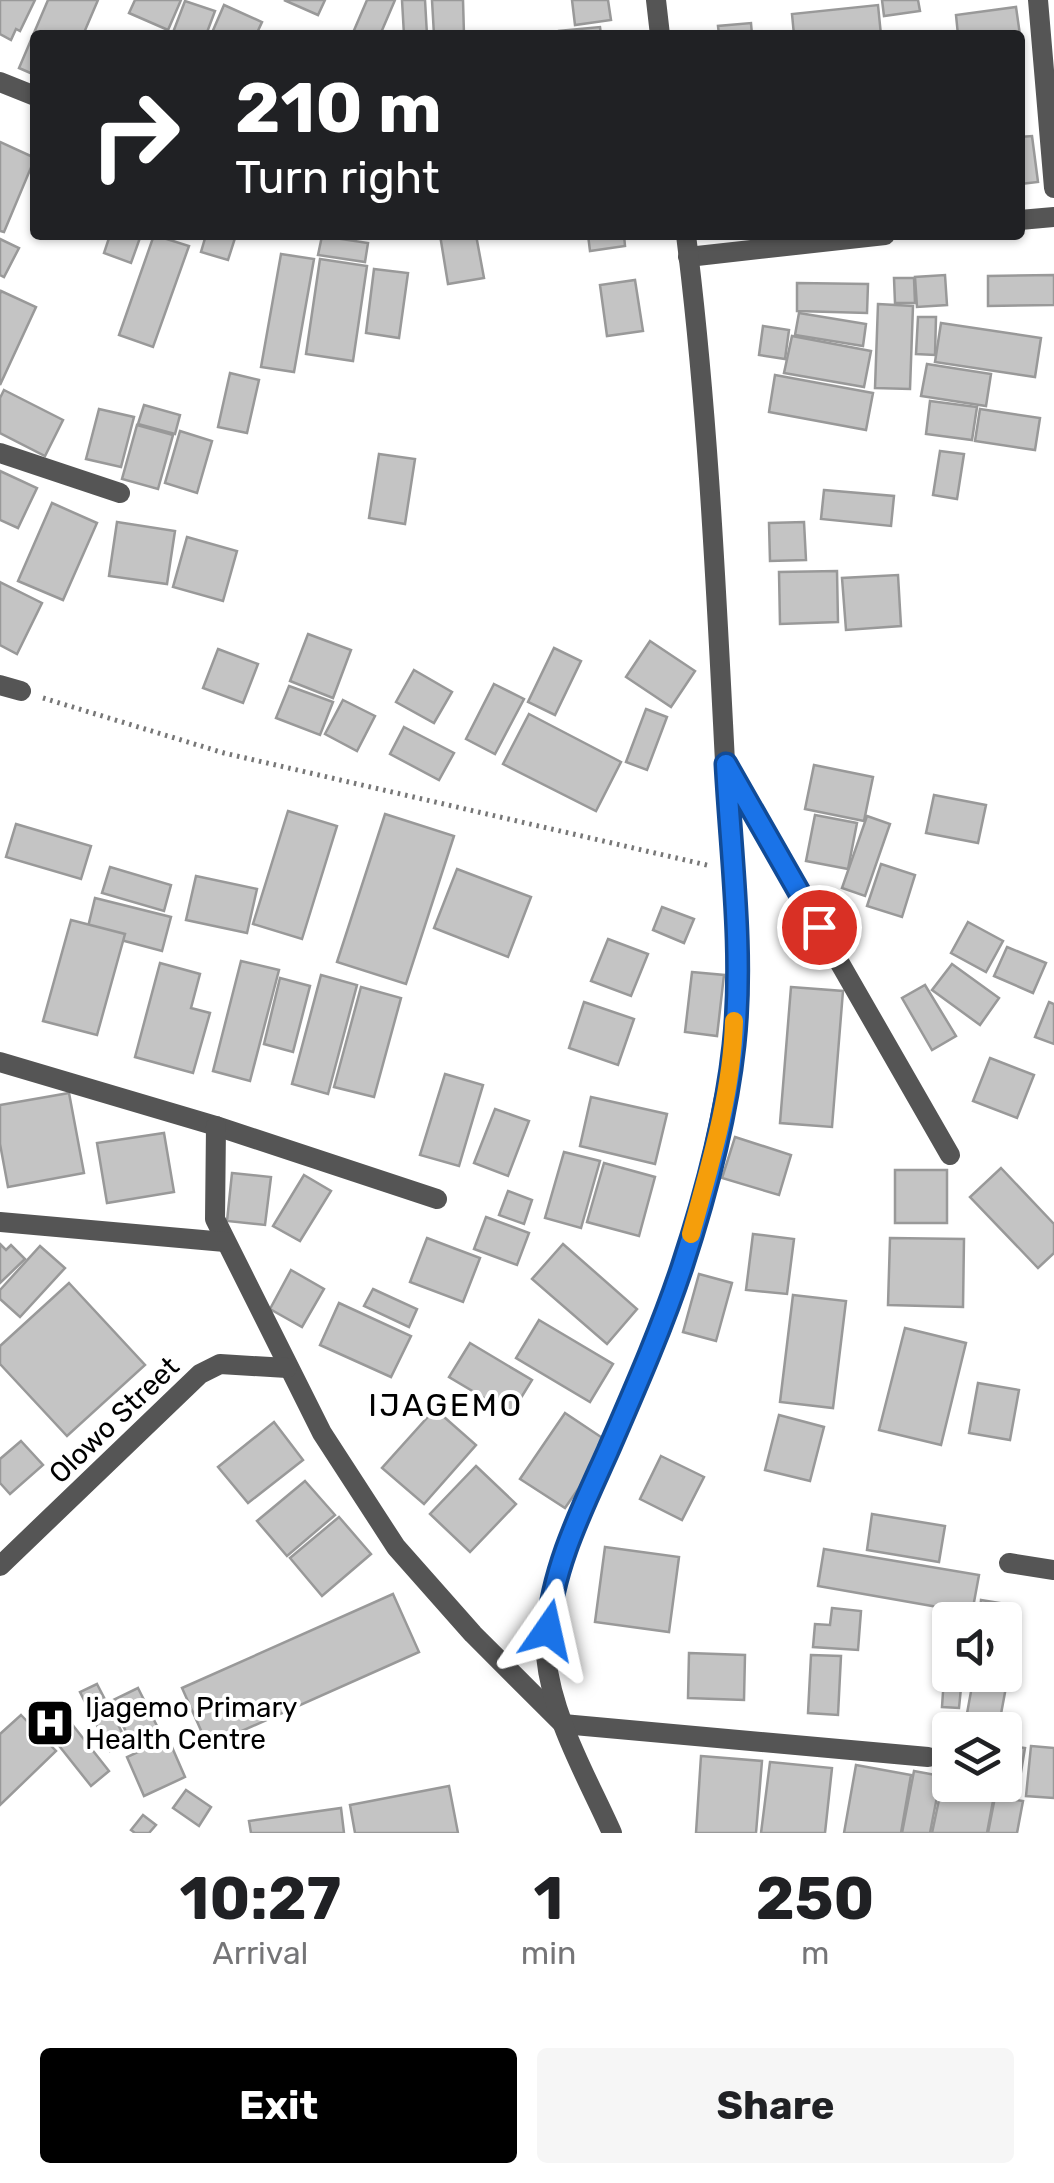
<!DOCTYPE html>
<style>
body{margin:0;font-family:Rubik,sans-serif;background:#f6f6f6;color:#202124;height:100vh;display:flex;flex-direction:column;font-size:38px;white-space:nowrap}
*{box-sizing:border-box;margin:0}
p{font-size:32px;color:#757577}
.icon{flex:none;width:55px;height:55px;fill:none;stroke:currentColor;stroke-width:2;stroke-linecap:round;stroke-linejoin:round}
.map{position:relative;height:1833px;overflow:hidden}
.sheet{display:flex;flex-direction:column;background:#fff;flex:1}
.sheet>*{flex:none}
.hud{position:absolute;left:30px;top:30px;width:995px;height:210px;border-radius:10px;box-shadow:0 2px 8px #0004;background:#202124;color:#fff;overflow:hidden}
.fabs{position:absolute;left:932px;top:1602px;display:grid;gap:20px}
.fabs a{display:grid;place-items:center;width:90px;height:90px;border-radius:10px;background:#fff;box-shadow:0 2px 8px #0004;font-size:50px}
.pin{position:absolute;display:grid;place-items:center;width:85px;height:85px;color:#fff;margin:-42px;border:5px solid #fff;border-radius:50%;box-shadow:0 2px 10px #0007}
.me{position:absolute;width:110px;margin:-55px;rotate:11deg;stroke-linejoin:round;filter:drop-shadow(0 0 8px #0008)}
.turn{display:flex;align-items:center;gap:35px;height:210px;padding:0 40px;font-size:45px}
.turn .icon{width:130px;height:130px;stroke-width:2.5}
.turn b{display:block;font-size:70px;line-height:85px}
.eta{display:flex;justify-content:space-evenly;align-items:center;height:170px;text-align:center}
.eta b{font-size:60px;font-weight:700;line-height:70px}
.button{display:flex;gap:20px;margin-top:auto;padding:20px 40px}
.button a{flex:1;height:115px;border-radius:10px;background:#000;color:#fff;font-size:40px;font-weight:700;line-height:115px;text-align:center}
.button a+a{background:#f6f6f6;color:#202124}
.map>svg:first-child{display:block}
.building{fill:#c4c4c4;stroke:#999;stroke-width:2.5}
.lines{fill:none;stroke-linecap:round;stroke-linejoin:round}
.path{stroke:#777;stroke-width:5;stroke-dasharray:2.5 5;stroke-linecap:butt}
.minor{stroke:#555;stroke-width:20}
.route-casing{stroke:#114b97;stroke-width:25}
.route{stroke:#1a73e8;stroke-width:18}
.slow{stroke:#f59e0b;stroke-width:18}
.labels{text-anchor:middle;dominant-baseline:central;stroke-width:8;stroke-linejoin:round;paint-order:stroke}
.street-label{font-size:28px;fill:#000;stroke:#fff}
.poi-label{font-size:28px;fill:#000;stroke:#fff;text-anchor:start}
.quarter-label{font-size:32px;letter-spacing:2.5px;fill:#000;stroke:#fff}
</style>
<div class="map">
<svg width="1054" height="1833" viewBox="0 0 1054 1833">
<rect width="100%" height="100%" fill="#fff"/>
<g class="building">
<polygon points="0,0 35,0 20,31 16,29 11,40 0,34"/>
<polygon points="48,0 98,0 83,35 35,35 35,75 19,68"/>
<polygon points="135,0 181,0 168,30 129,13"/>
<polygon points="284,0 325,0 318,15"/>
<polygon points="367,0 395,0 380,35 352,35"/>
<polygon points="402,0 425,0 427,35 404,35"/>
<polygon points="432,0 463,0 464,35 434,35"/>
<polygon points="572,0 608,0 611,20 575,25"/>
<polygon points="882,0 918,0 920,11 884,16"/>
<polygon points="185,1 215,11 206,35 172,35"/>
<polygon points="224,5 262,22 256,35 211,35"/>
<polygon points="878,5 881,35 794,35 792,14"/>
<polygon points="1016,7 1020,35 958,35 956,15"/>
<polygon points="751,23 752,35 719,35 718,26"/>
<polygon points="600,27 601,35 559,35 559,31"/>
<polygon points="1032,136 1038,182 1020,184 1020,137"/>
<polygon points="0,142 35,158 4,232 0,231"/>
<polygon points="110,235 141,235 131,263 104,253"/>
<polygon points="154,235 189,246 153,347 119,335"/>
<polygon points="206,235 236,235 228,260 201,252"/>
<polygon points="440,235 476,235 484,278 448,284"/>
<polygon points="588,235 624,235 625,246 590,251"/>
<polygon points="322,236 368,243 365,262 318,255"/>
<polygon points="0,239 19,248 4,277 0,275"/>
<polygon points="281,254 314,259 294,372 261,367"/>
<polygon points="320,259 367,266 353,361 306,354"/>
<polygon points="374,269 408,273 399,338 366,333"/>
<polygon points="945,275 947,305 917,307 915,277"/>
<polygon points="1054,275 1054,305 988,306 988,276"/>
<polygon points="894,278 914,278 915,303 895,303"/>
<polygon points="635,280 643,331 607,336 600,285"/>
<polygon points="797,283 868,284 867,313 797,311"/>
<polygon points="1,291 36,307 0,385 0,294"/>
<polygon points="878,304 913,306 910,389 875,388"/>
<polygon points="799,313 866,324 863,346 795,335"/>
<polygon points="918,317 936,317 935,355 916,354"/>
<polygon points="941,323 1041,338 1035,377 935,362"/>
<polygon points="763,326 789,330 785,359 759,355"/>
<polygon points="792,336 871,351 864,387 784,373"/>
<polygon points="927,364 991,374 986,406 921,396"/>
<polygon points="230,373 259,380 247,433 218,427"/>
<polygon points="775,375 873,393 866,430 769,412"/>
<polygon points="4,390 63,420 45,456 0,433 0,398"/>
<polygon points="930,401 977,407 972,440 926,434"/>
<polygon points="144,405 180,415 175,434 138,424"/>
<polygon points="99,409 134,417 121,467 86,459"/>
<polygon points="980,409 1040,418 1035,450 975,441"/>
<polygon points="137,425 173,435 158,489 122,479"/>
<polygon points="180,431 212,441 197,493 165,483"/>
<polygon points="940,451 964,454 957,499 933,495"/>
<polygon points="379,454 415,459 405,524 369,518"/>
<polygon points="0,471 37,488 18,528 0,520"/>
<polygon points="824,490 894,496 891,526 821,519"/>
<polygon points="52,503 97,523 63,600 18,581"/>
<polygon points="117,522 175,531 167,584 109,576"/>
<polygon points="804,522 806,560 770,561 769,523"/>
<polygon points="187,537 237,551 223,601 173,587"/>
<polygon points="837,571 838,622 780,624 779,572"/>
<polygon points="898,575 901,626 846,630 842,578"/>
<polygon points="0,582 42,603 17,654 0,645"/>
<polygon points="308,634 351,650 333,698 290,681"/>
<polygon points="650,641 695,671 671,707 626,677"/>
<polygon points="554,648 581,661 555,715 528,702"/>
<polygon points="218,649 258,664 243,703 203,688"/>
<polygon points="414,670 452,692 434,723 396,702"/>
<polygon points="494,684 524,699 495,754 466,739"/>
<polygon points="289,686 333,702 320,735 276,718"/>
<polygon points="343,700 375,716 357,751 325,734"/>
<polygon points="646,709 667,717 647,770 626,762"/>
<polygon points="529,714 621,762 596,811 503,764"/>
<polygon points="404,727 454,753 439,780 390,754"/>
<polygon points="814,765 873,777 864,821 805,809"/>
<polygon points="934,795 986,805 978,843 926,833"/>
<polygon points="288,811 337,826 302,939 253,924"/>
<polygon points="385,814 454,836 406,984 337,962"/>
<polygon points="815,815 857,823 848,869 806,861"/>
<polygon points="867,816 890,824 865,896 842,888"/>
<polygon points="16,824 91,846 81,879 6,857"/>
<polygon points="881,864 915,875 902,917 867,906"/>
<polygon points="110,867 171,885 164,911 102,893"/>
<polygon points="457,869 531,897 508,957 434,928"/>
<polygon points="196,876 257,889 247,933 186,920"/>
<polygon points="95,898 171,917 162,951 87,931"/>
<polygon points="662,907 694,919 684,943 653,930"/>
<polygon points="71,920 125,934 97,1035 43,1021"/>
<polygon points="968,922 1003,941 986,972 951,953"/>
<polygon points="608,939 648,954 631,996 591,981"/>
<polygon points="1007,947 1046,963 1033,993 994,976"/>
<polygon points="241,961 279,970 250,1081 213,1071"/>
<polygon points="160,963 200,974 191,1008 210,1013 193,1073 135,1057"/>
<polygon points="952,964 999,998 980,1025 932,990"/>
<polygon points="692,972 724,975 717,1036 685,1032"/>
<polygon points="321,975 357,985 328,1094 292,1084"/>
<polygon points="280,978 310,986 293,1052 264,1044"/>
<polygon points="925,985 956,1036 932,1050 902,998"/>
<polygon points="361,987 401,998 374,1097 334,1087"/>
<polygon points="791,987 843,991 832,1127 780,1123"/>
<polygon points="584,1002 634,1019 618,1065 569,1048"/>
<polygon points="1049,1002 1054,1004 1054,1044 1035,1037"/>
<polygon points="990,1058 1034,1075 1017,1118 973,1101"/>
<polygon points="445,1074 483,1085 459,1166 420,1155"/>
<polygon points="69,1093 84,1173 8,1187 0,1144 0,1105"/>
<polygon points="591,1097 667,1114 655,1164 580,1146"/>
<polygon points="495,1109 529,1121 508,1176 474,1163"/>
<polygon points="164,1133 174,1192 107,1203 97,1143"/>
<polygon points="735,1137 791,1155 779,1195 722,1178"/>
<polygon points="564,1152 600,1161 581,1228 545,1218"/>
<polygon points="604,1163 655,1177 639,1236 587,1222"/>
<polygon points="1001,1168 1054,1224 1054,1253 1038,1268 970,1197"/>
<rect x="895" y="1170" width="52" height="53"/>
<polygon points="232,1173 271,1177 265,1225 227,1221"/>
<polygon points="304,1175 331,1191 300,1241 273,1226"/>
<polygon points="508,1191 532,1200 524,1224 499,1215"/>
<polygon points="486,1217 529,1233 517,1265 474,1249"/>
<polygon points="753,1234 794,1239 787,1294 746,1290"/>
<polygon points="427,1238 480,1258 463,1302 410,1282"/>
<polygon points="890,1238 964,1239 963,1307 888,1305"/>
<polygon points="0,1244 6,1250 11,1245 25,1259 0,1283"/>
<polygon points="563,1244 637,1309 607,1344 532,1279"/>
<polygon points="40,1246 65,1268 20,1317 0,1299 0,1290"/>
<polygon points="291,1270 324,1289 302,1327 270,1309"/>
<polygon points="699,1274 732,1283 716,1341 683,1332"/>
<polygon points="69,1283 145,1365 67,1436 0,1364 0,1346"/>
<polygon points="373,1289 417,1309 409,1327 364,1306"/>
<polygon points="793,1295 846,1301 833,1408 780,1402"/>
<polygon points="339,1303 411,1336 391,1377 320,1345"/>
<polygon points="539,1320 613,1364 590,1402 516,1358"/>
<polygon points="905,1328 966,1343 941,1445 879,1430"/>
<polygon points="470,1343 532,1380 511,1414 449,1377"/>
<polygon points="978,1383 1019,1390 1010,1440 969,1433"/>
<polygon points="435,1409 476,1445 424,1504 382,1468"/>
<polygon points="565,1413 610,1443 565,1508 520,1479"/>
<polygon points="779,1415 824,1427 810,1481 765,1470"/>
<polygon points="274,1422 303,1460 248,1503 218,1467"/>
<polygon points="21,1441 43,1465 10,1494 0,1483 0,1459"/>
<polygon points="661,1456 704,1477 682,1520 640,1499"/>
<polygon points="476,1466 516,1504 470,1552 430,1514"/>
<polygon points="305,1481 335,1515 287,1556 257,1521"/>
<polygon points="872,1514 945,1526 939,1562 867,1550"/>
<polygon points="339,1517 371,1554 322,1596 290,1558"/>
<polygon points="605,1547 679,1557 669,1632 595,1622"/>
<polygon points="824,1549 979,1575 972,1613 818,1586"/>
<polygon points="393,1594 419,1652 208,1746 182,1688"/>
<polygon points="981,1600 1012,1605 1005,1654 1005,1620 979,1620"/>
<polygon points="832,1608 861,1611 858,1650 813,1647 815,1624 830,1625"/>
<polygon points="689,1653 745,1655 744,1700 688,1698"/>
<polygon points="811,1655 841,1656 838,1715 808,1713"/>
<polygon points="1005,1671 1009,1671 998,1730 964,1730 974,1675 1005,1675"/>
<polygon points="944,1677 962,1678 959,1708 942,1707"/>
<polygon points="97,1684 127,1742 110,1751 80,1692"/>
<polygon points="138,1688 161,1734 134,1748 111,1701"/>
<polygon points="56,1704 109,1771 91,1786 37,1718"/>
<polygon points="21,1715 56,1751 0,1805 0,1734"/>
<polygon points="168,1738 185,1777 144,1796 127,1757"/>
<polygon points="1005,1745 1025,1748 1019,1784 1005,1782"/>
<polygon points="1031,1746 1054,1748 1054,1798 1026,1796"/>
<polygon points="701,1756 762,1761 756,1833 696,1833"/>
<polygon points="770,1762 832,1768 825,1833 761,1833"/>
<polygon points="856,1765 911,1775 901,1833 844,1833"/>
<polygon points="914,1771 941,1776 930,1833 902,1833"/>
<polygon points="944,1776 950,1777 950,1785 996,1785 987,1833 932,1833"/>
<polygon points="449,1786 458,1833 355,1833 350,1805"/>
<polygon points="186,1790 211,1807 199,1826 173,1808"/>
<polygon points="995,1797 1023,1801 1017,1833 988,1833"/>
<polygon points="341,1808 344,1833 251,1833 249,1821"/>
<polygon points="143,1815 156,1825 149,1833 135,1833 131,1830"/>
</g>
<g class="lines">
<polyline class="path" points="43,698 224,753 711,866"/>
<g class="minor">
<polyline points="656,0 660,35"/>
<polyline points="1038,0 1054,188"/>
<polyline points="0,82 35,96"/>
<polyline points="1020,220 1054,217"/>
<polyline points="688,257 885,235"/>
<polyline points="0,453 120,493"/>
<polyline points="0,685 21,691"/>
<polyline points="729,770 950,1155"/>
<polyline points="0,1062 216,1126 437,1199"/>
<polyline points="216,1126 215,1219 322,1433 396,1547 473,1634 563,1724 928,1757"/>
<polyline points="0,1222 225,1242"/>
<polyline points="1009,1563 1054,1570"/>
<polyline points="0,1566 200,1374 220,1364 287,1368"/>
<path d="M612,1833C587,1777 552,1718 546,1656C540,1580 604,1462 634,1391C672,1300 704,1205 722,1108C726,1086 732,1064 734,1043C742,950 730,855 725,762C716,587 708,410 686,235"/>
</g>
</g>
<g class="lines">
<g class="route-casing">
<path id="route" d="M548,1630C552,1568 583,1507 608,1451C634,1391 661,1330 682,1267C705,1197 726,1119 734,1045C744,953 731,856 726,764L819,927"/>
</g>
<use href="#route" class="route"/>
<path class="slow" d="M691,1234C710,1165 732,1093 734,1021"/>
</g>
<defs>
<g id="hospital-square" transform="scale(2.5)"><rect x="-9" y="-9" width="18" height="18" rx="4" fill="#000" stroke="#fff"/><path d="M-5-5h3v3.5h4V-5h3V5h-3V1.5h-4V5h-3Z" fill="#fff"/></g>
</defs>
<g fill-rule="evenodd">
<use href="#hospital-square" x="50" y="1723"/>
</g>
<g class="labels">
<g class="street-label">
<text transform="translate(114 1420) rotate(-44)">Olowo Street</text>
</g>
<g class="poi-label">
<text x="85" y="1707">Ijagemo Primary<tspan x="85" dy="32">Health Centre</tspan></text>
</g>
<g class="quarter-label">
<text x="446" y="1405">IJAGEMO</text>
</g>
</g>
</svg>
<div class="fabs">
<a><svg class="icon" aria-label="sound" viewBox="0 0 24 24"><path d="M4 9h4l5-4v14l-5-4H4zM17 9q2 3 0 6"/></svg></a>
<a><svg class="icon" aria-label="layers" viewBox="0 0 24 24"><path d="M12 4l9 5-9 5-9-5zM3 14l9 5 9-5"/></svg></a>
</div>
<div class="pin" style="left:819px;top:927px;background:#d93025"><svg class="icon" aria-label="arrive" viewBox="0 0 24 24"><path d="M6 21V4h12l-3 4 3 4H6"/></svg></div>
<svg class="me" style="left:548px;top:1630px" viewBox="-20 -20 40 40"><path d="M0-17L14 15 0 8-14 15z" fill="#1a73e8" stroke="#fff" stroke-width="4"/></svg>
<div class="hud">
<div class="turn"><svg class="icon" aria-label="right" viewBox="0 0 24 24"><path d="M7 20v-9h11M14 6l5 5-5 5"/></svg><div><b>210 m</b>Turn right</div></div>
</div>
</div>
<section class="sheet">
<div class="eta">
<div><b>10:27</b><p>Arrival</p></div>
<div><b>1</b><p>min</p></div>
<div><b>250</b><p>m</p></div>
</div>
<div class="button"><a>Exit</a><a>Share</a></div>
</section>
